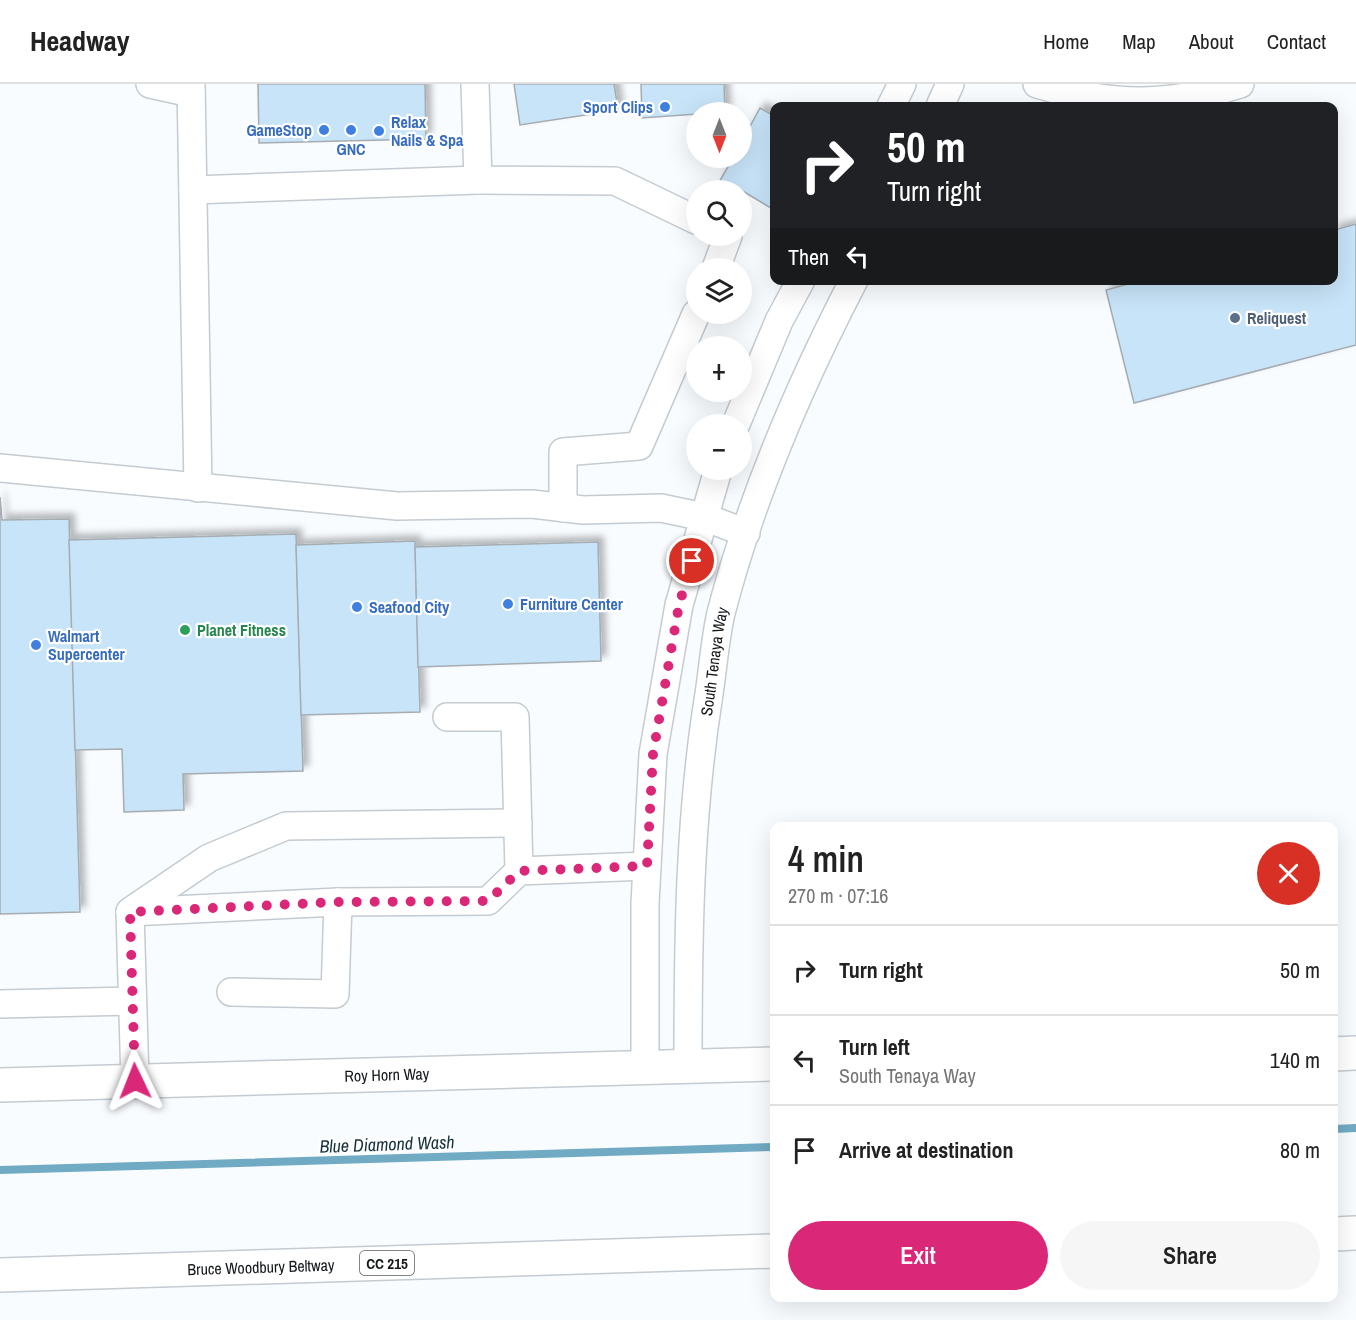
<!DOCTYPE html>
<meta charset="utf-8">
<style>
body{margin:0;font-family:"Archivo Narrow",sans-serif;background:#f6f6f6;color:#222;height:100vh;display:flex;flex-direction:column;font-size:22px;white-space:nowrap}
*{box-sizing:border-box;margin:0}
p{font-size:20px;color:#767676}
.icon{flex:none;width:33px;height:33px;fill:none;stroke:currentColor;stroke-width:2;stroke-linecap:round;stroke-linejoin:round}
.map{position:relative;flex:1;overflow:hidden}
.panel{position:absolute;left:770px;top:738px;width:568px;height:480px;display:flex;flex-direction:column;background:#fff;border-radius:12px;box-shadow:0 6px 24px #0002}
.panel>*{flex:none}
.banner{position:absolute;left:770px;top:18px;width:568px;height:183px;border-radius:12px;box-shadow:0 6px 24px #0002;background:#202124;color:#fff;overflow:hidden}
.needle{width:39px;rotate:180deg}
.controls{position:absolute;left:686px;top:18px;display:grid;gap:12px}
.controls a{display:grid;place-items:center;width:66px;height:66px;border-radius:50%;background:#fff;box-shadow:0 6px 24px #0002;font-size:30px}
.pin{position:absolute;display:grid;place-items:center;width:51px;height:51px;color:#fff;margin:-26px;border:3px solid #fff;border-radius:50%;box-shadow:0 2px 6px #0007}
.me{position:absolute;width:66px;margin:-33px;rotate:358deg;stroke-linejoin:round;filter:drop-shadow(0 0 4px #0008)}
.turn{display:flex;align-items:center;gap:21px;height:126px;padding:0 18px;font-size:27px}
.turn .icon{width:78px;height:78px;stroke-width:2.5}
.turn b{display:block;font-size:42px;line-height:51px}
.then{display:flex;align-items:center;height:57px;padding:0 18px;background:#0003;gap:12px;font-size:22px}
.round{display:grid;place-items:center;flex:none;width:63px;height:63px;border-radius:32px;background:#f6f6f6}
.head{display:flex;align-items:center;justify-content:space-between;height:102px;padding:0 18px}
h1{font-size:36px;font-weight:600;line-height:45px}
.primary-button{display:flex;gap:12px;margin-top:auto;padding:12px 18px}
.primary-button a{flex:1;height:69px;border-radius:36px;background:#db2777;color:#fff;font-size:24px;font-weight:600;line-height:69px;text-align:center}
.primary-button a+a{background:#f6f6f6;color:#222}
ul{padding:0;list-style:none}
li{display:flex;align-items:center;gap:18px;height:90px;padding:0 18px;border-top:2px solid #e0e0e0}
li div{flex:1}
li b{display:block;font-size:22px}
li em{font-style:normal}
header{display:flex;align-items:center;gap:36px;box-sizing:border-box;height:84px;padding:0 30px;background:#fff;border-bottom:2px solid #e0e0e0}
header strong{font-size:28px}
nav{display:flex;gap:33px;margin-inline-start:auto;font-size:21px}
.map>svg:first-child{display:block}
.lines{fill:none;stroke-linecap:round;stroke-linejoin:round}
.stream{stroke:#71abc3;stroke-width:8}
.building{fill:#c8e4f9;stroke:#a5acb2;stroke-width:1.5;filter:url(#shadow)}
.minor-casing{stroke:#c4cbd1;stroke-width:30}
.major-casing{stroke:#c4cbd1;stroke-width:36}
.highway-casing{stroke:#c4cbd1;stroke-width:36}
.minor{stroke:#fff;stroke-width:27}
.major{stroke:#fff;stroke-width:33}
.highway{stroke:#fff;stroke-width:33}
.route{stroke:#db2777;stroke-width:10;stroke-dasharray:0 18}
.shop-dot{fill:#3f7fe0;stroke:#fff;stroke-width:2}
.service-dot{fill:#5c6f8a;stroke:#fff;stroke-width:2}
.leisure-dot{fill:#2e9e5b;stroke:#fff;stroke-width:2}
.labels{text-anchor:middle;dominant-baseline:central;stroke-width:4.5;stroke-linejoin:round;paint-order:stroke}
.shield{fill:#fff;stroke:#5a5d5e;stroke-width:1.5}
.shield-label{font-size:15px;font-weight:bold;fill:#141719}
.shop-label{font-size:16px;font-weight:bold;fill:#366cbe;stroke:#fff;text-anchor:start}
.service-label{font-size:16px;font-weight:bold;fill:#4e5e75;stroke:#fff;text-anchor:start}
.leisure-label{font-size:16px;font-weight:bold;fill:#27864d;stroke:#fff;text-anchor:start}
.street-label{font-size:16px;fill:#141719;stroke:#fff}
.water-label{font-size:18px;font-style:italic;fill:#15323d;stroke:#fff}
</style>
<header>
<strong>Headway</strong>
<nav><a>Home</a><a>Map</a><a>About</a><a>Contact</a></nav>
</header>
<div class="map">
<svg width="1356" height="1236" viewBox="0 0 1356 1236">
<defs>
<filter id="shadow"><feDropShadow dx="5.5" dy="-5.5" stdDeviation="3" flood-color="#0004"/></filter>
</defs>
<rect width="100%" height="100%" fill="#f9fcff"/>
<g class="lines">
<g class="stream">
<polyline points="1334,1045 1356,1044"/>
<polyline points="0,1086 774,1063"/>
</g>
</g>
<g class="building">
<polygon points="258,0 425,0 426,55 259,59"/>
<polygon points="514,0 614,0 618,26 520,41"/>
<polygon points="641,0 724,0 725,28 642,34"/>
<polygon points="760,24 774,32 774,126 741,106 719,98 733,74 741,74 741,59"/>
<polygon points="1356,140 1356,261 1134,319 1106,206 1143,196 1334,196 1334,146"/>
<polygon points="0,413 2,436 69,435 80,828 0,830"/>
<polygon points="296,450 303,687 183,690 184,726 124,728 122,665 75,666 69,456"/>
<polygon points="415,457 420,628 301,631 296,461"/>
<polygon points="598,458 601,577 418,583 415,463"/>
</g>
<g class="lines">
<g class="minor-casing">
<g id="minor">
<polyline points="150,0 191,9"/>
<polyline points="191,0 198,404"/>
<polyline points="475,0 478,96 615,97 696,136"/>
<path d="M1037,0C1110,22 1167,23 1240,0"/>
<polyline points="891,22 902,0"/>
<polyline points="940,22 950,0"/>
<polyline points="193,106 478,96"/>
<polyline points="716,184 728,152"/>
<polyline points="736,340 779,237 801,196"/>
<polyline points="0,384 397,422 532,420 583,426 661,424 704,433 746,449"/>
<polyline points="563,424 563,368 639,362 696,230"/>
<polyline points="447,633 515,633 519,787"/>
<polyline points="131,827 209,774 286,742 518,739"/>
<polyline points="130,828 338,818 488,817 519,787 647,782"/>
<polyline points="130,828 135,997"/>
<polyline points="231,908 335,910 338,818"/>
<polyline points="0,920 132,917"/>
<path id="s1" d="M688,982C688,857 689,734 709,610C713,584 715,555 721,529C751,413 799,302 854,196"/>
<polyline points="645,983 645,820 653,670 679,521 718,386"/>
</g>
</g>
<g class="major-casing">
<g id="major">
<polyline points="1334,970 1356,969"/>
<path id="s2" d="M0,1001L774,980"/>
</g>
</g>
<g class="highway-casing">
<g id="highway">
<polyline points="1334,1150 1356,1149"/>
<path id="s3" d="M0,1191L774,1167"/>
</g>
</g>
<use href="#minor" class="minor"/>
<use href="#major" class="major"/>
<use href="#highway" class="highway"/>
</g>
<g class="lines">
<polyline class="route" points="135,997 130,828 338,818 488,817 519,787 647,782 653,670 679,521 692,477"/>
</g>
<g class="shop-dot">
<circle cx="665" cy="23" r="6"/>
<circle cx="324" cy="46" r="6"/>
<circle cx="351" cy="46" r="6"/>
<circle cx="379" cy="47" r="6"/>
<circle cx="508" cy="520" r="6"/>
<circle cx="357" cy="523" r="6"/>
<circle cx="36" cy="561" r="6"/>
</g>
<circle class="service-dot" cx="1235" cy="234" r="6"/>
<circle class="leisure-dot" cx="185" cy="546" r="6"/>
<g class="labels">
<rect class="shield" x="360" y="1167" width="54" height="24" rx="4.5"/>
<g class="shield-label">
<text x="387" y="1179">CC 215</text>
</g>
<g class="shop-label">
<text x="653" y="23" text-anchor="end">Sport Clips</text>
<text x="391" y="38">Relax<tspan x="391" dy="18">Nails &amp; Spa</tspan></text>
<text x="312" y="46" text-anchor="end">GameStop</text>
<text x="351" y="65" text-anchor="middle">GNC</text>
<text x="520" y="520">Furniture Center</text>
<text x="369" y="523">Seafood City</text>
<text x="48" y="552">Walmart<tspan x="48" dy="18">Supercenter</tspan></text>
</g>
<g class="service-label">
<text x="1247" y="234">Reliquest</text>
</g>
<g class="leisure-label">
<text x="197" y="546">Planet Fitness</text>
</g>
<g class="street-label">
<text stroke="none"><textPath href="#s1" startOffset="406">South Tenaya Way</textPath></text>
<text stroke="none"><textPath href="#s2" startOffset="387">Roy Horn Way</textPath></text>
<text stroke="none"><textPath href="#s3" startOffset="261">Bruce Woodbury Beltway</textPath></text>
</g>
<g class="water-label">
<text transform="translate(387 1060) rotate(-2)">Blue Diamond Wash</text>
</g>
</g>
</svg>
<div class="controls">
<a><svg class="needle" viewBox="-14 -14 28 28"><path d="M0-13l5 13h-10z" fill="#e53935"/><path d="M0 13l5-13h-10z" fill="#767676"/></svg></a>
<a><svg class="icon" aria-label="search" viewBox="0 0 24 24"><circle cx="10" cy="10" r="6"/><path d="M15 15l6 6"/></svg></a>
<a><svg class="icon" aria-label="layers" viewBox="0 0 24 24"><path d="M12 4l9 5-9 5-9-5zM3 14l9 5 9-5"/></svg></a>
<a>+</a>
<a>−</a>
</div>
<div class="pin" style="left:692px;top:477px;background:#d93025"><svg class="icon" aria-label="arrive" viewBox="0 0 24 24"><path d="M6 21V4h12l-3 4 3 4H6"/></svg></div>
<svg class="me" style="left:135px;top:997px" viewBox="-20 -20 40 40"><path d="M0-17L14 15 0 8-14 15z" fill="#db2777" stroke="#fff" stroke-width="4"/></svg>
<div class="banner">
<div class="turn"><svg class="icon" aria-label="right" viewBox="0 0 24 24"><path d="M7 20v-9h11M14 6l5 5-5 5"/></svg><div><b>50 m</b>Turn right</div></div>
<div class="then">Then<svg class="icon" aria-label="left" viewBox="0 0 24 24"><path d="M17 20v-9H6M10 6l-5 5 5 5"/></svg></div>
</div>
<section class="panel">
<div class="head"><div><h1>4 min</h1><p>270 m · 07:16</p></div><a class="round" style="background:#d93025;color:#fff"><svg class="icon" aria-label="close" viewBox="0 0 24 24"><path d="M6 6l12 12M18 6L6 18"/></svg></a></div>
<ul>
<li><svg class="icon" aria-label="right" viewBox="0 0 24 24"><path d="M7 20v-9h11M14 6l5 5-5 5"/></svg><div><b>Turn right</b></div><em>50 m</em></li>
<li><svg class="icon" aria-label="left" viewBox="0 0 24 24"><path d="M17 20v-9H6M10 6l-5 5 5 5"/></svg><div><b>Turn left</b><p>South Tenaya Way</p></div><em>140 m</em></li>
<li><svg class="icon" aria-label="arrive" viewBox="0 0 24 24"><path d="M6 21V4h12l-3 4 3 4H6"/></svg><div><b>Arrive at destination</b></div><em>80 m</em></li>
</ul>
<div class="primary-button"><a>Exit</a><a>Share</a></div>
</section>
</div>
